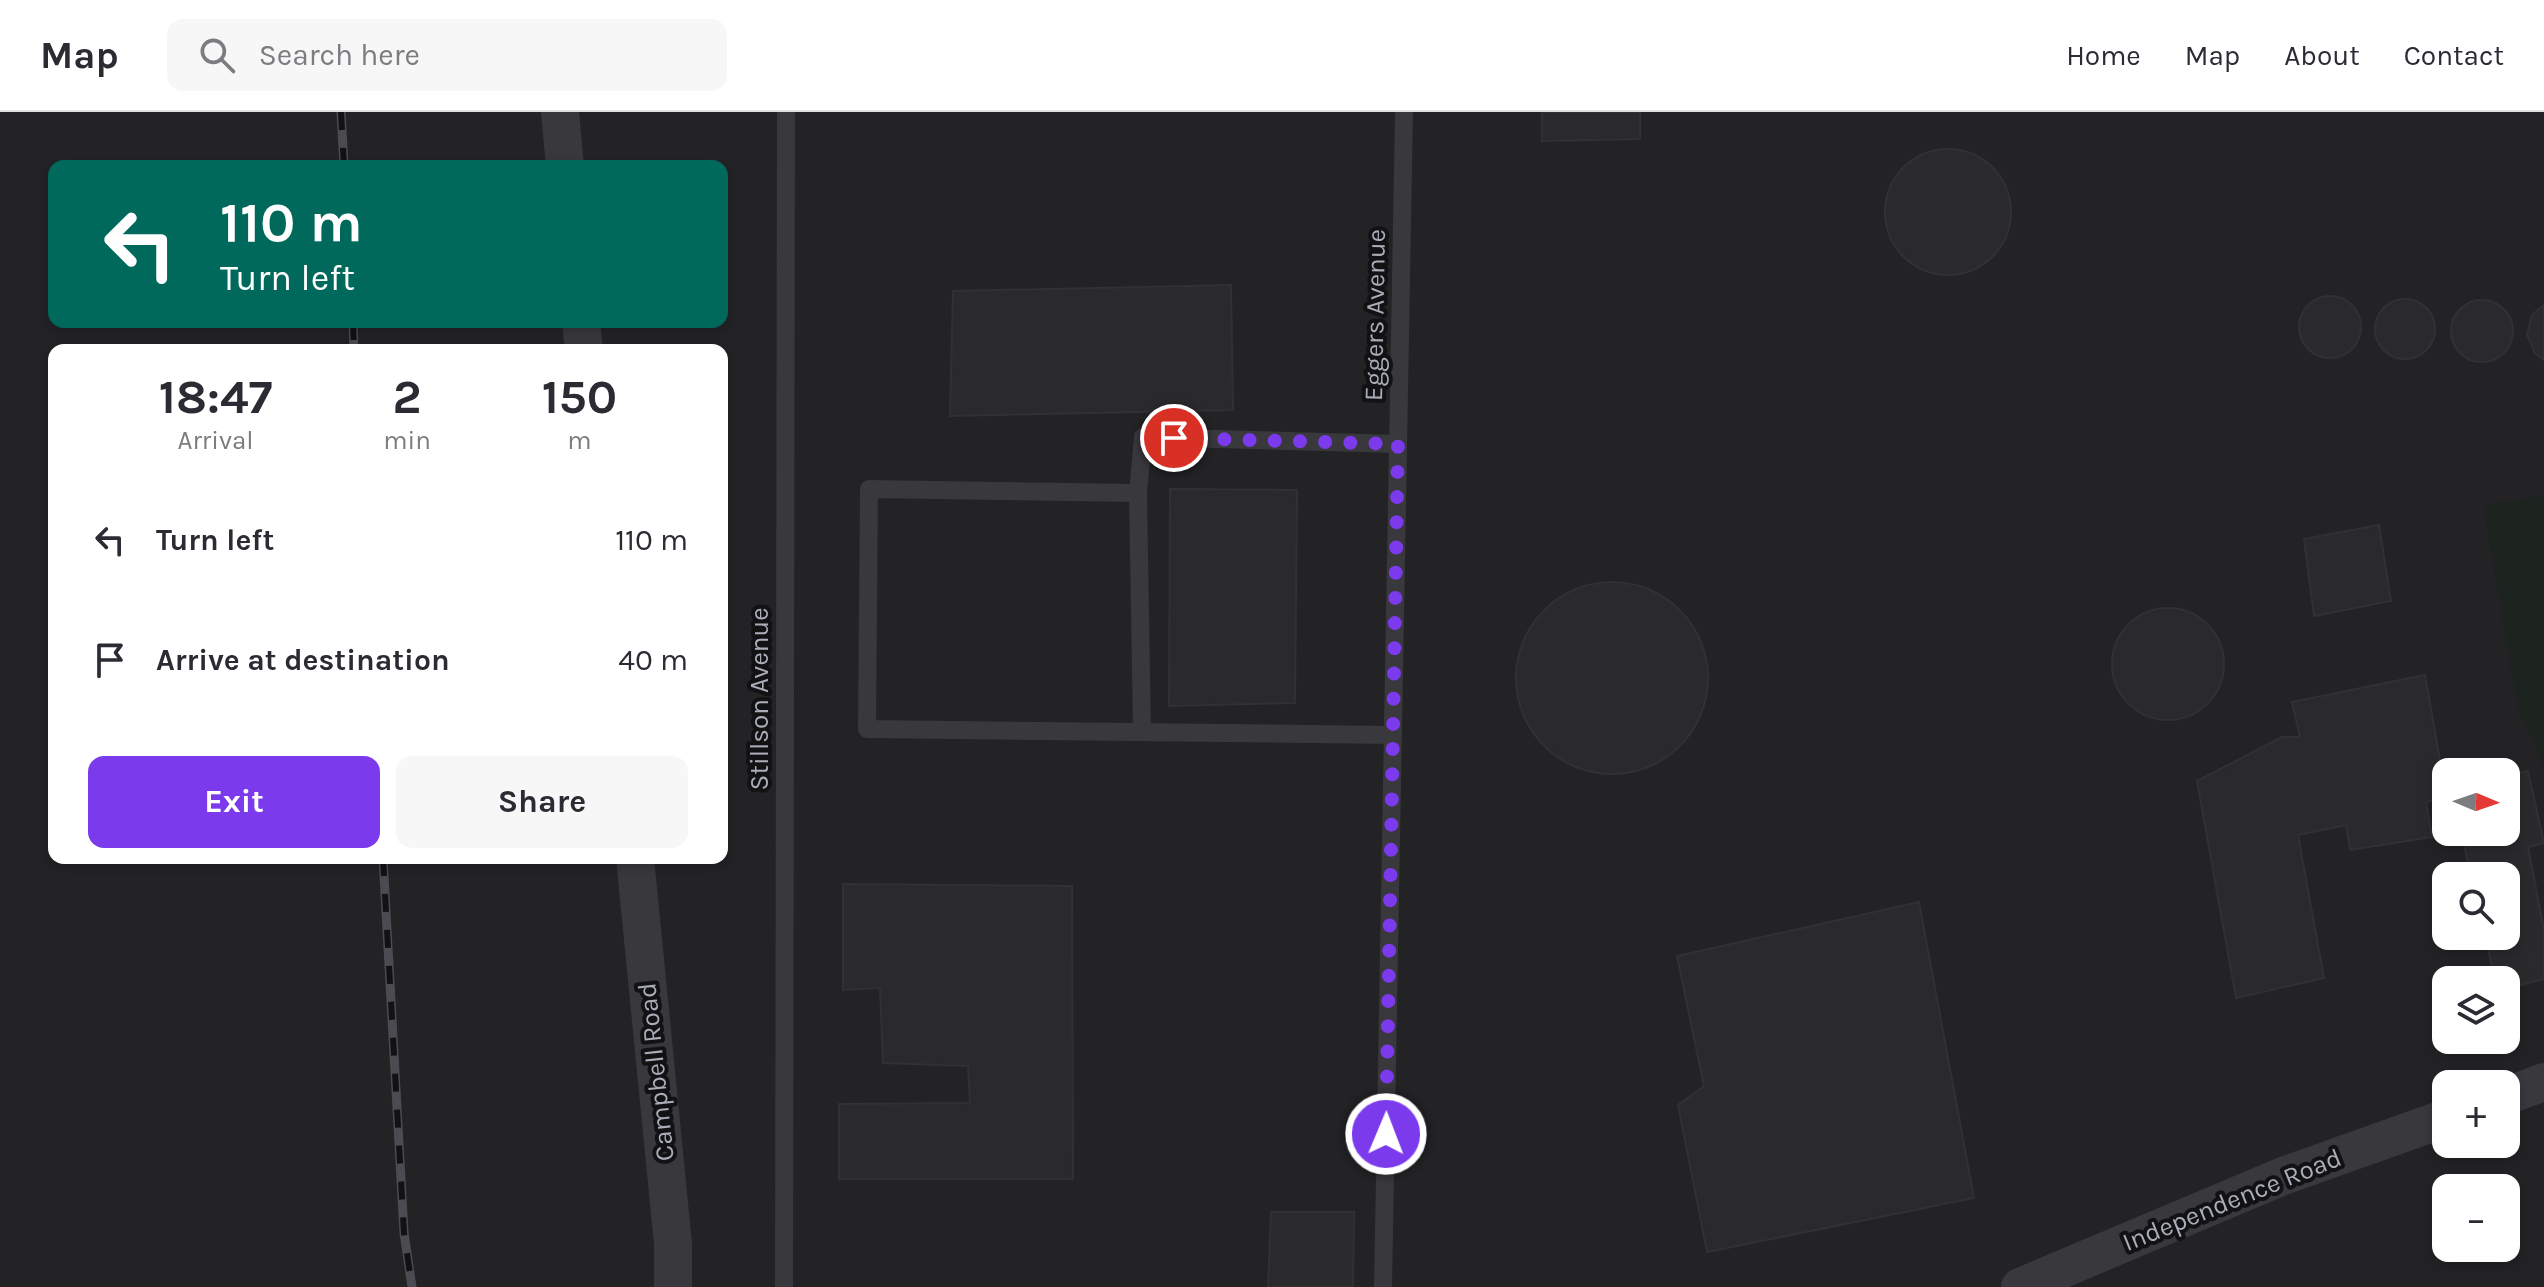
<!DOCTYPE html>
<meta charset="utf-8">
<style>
body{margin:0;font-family:Karla,sans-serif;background:#f7f7f7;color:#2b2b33;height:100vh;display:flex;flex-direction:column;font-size:30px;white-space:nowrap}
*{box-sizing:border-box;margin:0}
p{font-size:26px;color:#7c7c81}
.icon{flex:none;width:44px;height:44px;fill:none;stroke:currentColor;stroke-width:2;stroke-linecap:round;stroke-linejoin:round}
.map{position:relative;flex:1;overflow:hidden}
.details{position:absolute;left:48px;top:232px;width:680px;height:520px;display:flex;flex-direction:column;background:#fff;border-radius:16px;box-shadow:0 4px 12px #0003}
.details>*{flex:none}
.top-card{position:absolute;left:48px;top:48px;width:680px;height:168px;border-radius:16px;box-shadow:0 4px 12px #0003;background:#00695c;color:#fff;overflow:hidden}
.needle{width:52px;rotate:92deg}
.buttons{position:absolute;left:2432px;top:646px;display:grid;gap:16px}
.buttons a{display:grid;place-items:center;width:88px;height:88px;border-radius:16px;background:#fff;box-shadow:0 4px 12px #0003;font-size:40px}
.pin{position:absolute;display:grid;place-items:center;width:68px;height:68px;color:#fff;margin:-34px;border:4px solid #fff;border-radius:50%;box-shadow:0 2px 8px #0007}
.me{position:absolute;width:88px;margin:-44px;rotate:1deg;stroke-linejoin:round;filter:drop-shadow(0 0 6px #0008)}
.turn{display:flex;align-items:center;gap:28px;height:168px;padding:0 40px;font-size:36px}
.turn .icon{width:104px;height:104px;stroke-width:2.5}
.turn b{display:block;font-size:56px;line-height:68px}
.eta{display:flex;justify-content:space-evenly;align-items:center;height:136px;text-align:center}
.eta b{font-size:48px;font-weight:700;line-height:56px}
.primary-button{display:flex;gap:16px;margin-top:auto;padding:16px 40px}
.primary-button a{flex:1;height:92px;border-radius:16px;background:#7c3aed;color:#fff;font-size:32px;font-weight:700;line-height:92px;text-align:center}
.primary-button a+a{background:#f7f7f7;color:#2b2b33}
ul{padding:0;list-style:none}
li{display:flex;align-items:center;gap:24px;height:120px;padding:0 40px}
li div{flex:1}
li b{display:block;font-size:30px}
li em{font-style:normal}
header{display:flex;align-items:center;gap:48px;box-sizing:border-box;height:112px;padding:0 40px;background:#fff;border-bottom:2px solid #e1e1e2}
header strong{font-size:38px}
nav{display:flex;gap:44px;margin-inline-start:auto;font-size:28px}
.search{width:560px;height:72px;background:#f7f7f7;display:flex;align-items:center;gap:20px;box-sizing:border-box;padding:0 28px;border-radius:16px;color:#7c7c81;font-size:30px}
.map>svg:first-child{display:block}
.built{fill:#232225;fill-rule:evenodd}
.green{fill:#1d231e}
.building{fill:#2a292c;stroke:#313134;stroke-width:2}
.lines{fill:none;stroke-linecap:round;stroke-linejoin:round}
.lane{stroke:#38383d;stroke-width:18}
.street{stroke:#38383d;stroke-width:38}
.rail-casing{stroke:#4b4c52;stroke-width:9}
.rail{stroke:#121113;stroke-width:6;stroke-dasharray:18;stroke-linecap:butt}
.route{stroke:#7c3aed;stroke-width:14;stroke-dasharray:0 25.2}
.labels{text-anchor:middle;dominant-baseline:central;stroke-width:8;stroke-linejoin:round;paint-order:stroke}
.street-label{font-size:26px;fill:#a9adb8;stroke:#121113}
</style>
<header>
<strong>Map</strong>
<div class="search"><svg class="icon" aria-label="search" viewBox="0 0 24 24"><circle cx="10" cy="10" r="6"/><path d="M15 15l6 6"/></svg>Search here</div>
<nav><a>Home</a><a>Map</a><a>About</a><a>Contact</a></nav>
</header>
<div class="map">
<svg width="2544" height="1175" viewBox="0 0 2544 1175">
<rect width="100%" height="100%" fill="#171618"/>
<path class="built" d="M0,0H2544V1175H0ZM54,54H722V210H54ZM54,238H722V746H54ZM2446,660H2506V720H2446ZM2446,764H2506V824H2446ZM2446,868H2506V928H2446ZM2446,972H2506V1032H2446ZM2446,1076H2506V1136H2446Z"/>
<polygon class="green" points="2544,384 2544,654 2518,596 2484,393"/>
<g class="building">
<polygon points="1542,0 1640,0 1640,27 1542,29"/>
<circle cx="1948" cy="100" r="63"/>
<polygon points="1231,173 1233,298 950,304 953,179"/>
<circle cx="2330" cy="215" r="31"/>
<circle cx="2405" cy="217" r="30"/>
<circle cx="2482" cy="219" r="31"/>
<polygon points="2544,193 2544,248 2535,241 2527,223 2532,203"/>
<polygon points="1170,377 1297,378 1295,591 1169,594"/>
<polygon points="2379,413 2391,489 2314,504 2304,427"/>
<circle cx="1612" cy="566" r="96"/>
<circle cx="2168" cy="552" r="56"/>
<polygon points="2425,563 2446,682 2446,685 2426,690 2432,725 2350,738 2346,713 2298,723 2324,866 2236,886 2197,669 2282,625 2300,625 2292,590"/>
<polygon points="2528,659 2544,731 2528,735 2544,818 2544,867 2506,877 2506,868 2495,868 2485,824 2506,824 2506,764 2471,764 2461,720 2506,720 2506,664"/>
<polygon points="843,772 1072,774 1073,1067 839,1067 839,992 970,991 968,954 883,951 880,876 843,878"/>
<polygon points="1919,790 1974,1086 1707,1140 1678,993 1704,974 1677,844"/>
<polygon points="1271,1100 1354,1100 1353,1175 1268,1175"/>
</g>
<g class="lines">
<g class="lane">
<polyline points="1138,381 1142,620"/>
<polyline points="1393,623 867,617 869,377 1138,381 1143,325 1398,332"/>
<polyline points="784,1175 786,0"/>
<polyline points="1383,1175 1404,0"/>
</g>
<g class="street">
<polyline points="560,0 565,54"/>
<polyline points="581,210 584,238"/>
<polyline points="635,746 673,1132 673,1175"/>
<polyline points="2506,984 2544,970"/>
<polyline points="2020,1175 2283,1064 2446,1006"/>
</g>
<g class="rail-casing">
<g id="rail">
<polyline points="341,0 344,54"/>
<polyline points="353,210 354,238"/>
<polyline points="383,746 404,1121 412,1175"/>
</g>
</g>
<use href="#rail" class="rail"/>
</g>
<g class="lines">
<polyline class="route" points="1174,326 1398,332 1386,1022"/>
</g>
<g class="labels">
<g class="street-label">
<text transform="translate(1375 203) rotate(-89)">Eggers Avenue</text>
<text transform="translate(759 587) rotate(-90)">Stillson Avenue</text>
<text transform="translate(656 960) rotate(-96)">Campbell Road</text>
<text transform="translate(2232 1088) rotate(-22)">Independence Road</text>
</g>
</g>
</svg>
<div class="buttons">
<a><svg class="needle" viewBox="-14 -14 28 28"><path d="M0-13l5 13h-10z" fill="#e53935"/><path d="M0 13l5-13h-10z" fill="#7c7c81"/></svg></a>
<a><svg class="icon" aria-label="search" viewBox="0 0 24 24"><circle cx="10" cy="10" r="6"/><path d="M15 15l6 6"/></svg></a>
<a><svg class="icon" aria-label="layers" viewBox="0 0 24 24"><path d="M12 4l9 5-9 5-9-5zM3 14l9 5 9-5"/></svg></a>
<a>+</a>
<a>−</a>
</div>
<div class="pin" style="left:1174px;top:326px;background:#d93025"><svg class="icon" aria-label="arrive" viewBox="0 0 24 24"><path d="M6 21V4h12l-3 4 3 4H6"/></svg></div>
<svg class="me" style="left:1386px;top:1022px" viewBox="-20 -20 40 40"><circle r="17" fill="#7c3aed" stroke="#fff" stroke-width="3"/><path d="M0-11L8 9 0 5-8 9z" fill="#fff"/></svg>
<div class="top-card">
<div class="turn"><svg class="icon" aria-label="left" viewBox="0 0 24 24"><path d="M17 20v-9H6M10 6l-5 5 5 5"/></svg><div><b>110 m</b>Turn left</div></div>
</div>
<section class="details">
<div class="eta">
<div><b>18:47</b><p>Arrival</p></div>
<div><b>2</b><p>min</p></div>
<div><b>150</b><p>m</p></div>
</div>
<ul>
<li><svg class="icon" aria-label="left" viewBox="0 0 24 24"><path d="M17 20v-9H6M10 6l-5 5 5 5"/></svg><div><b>Turn left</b></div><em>110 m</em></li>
<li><svg class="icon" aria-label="arrive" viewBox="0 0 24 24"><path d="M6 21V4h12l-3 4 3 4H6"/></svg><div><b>Arrive at destination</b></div><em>40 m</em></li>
</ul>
<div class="primary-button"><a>Exit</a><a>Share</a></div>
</section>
</div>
